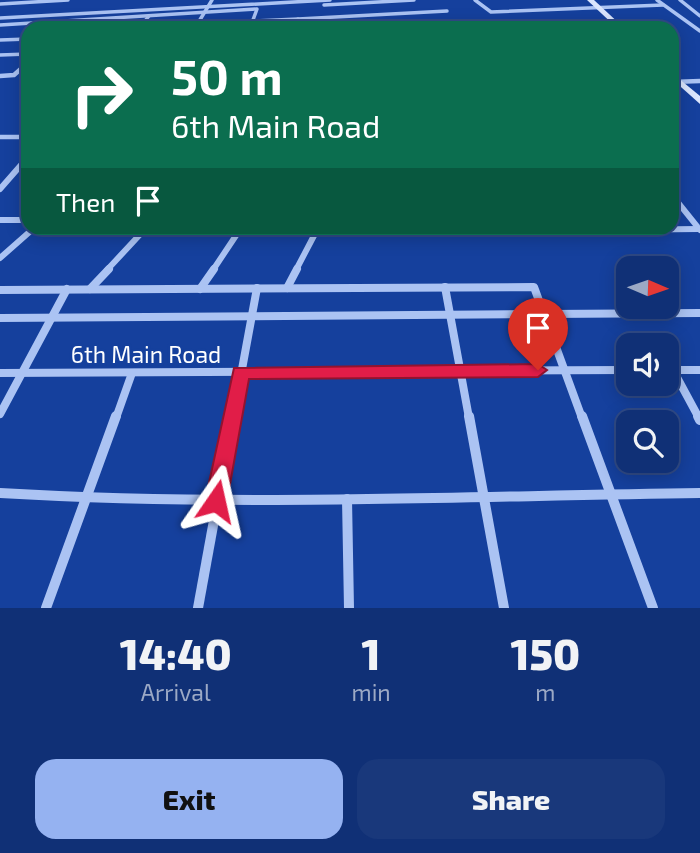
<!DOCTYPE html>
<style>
body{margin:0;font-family:"Exo 2",sans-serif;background:#19387b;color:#f1f3f6;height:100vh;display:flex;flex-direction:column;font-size:26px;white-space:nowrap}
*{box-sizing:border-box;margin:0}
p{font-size:23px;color:#9ca9c5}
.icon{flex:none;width:38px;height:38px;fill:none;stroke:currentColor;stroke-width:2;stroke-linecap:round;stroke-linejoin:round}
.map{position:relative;height:608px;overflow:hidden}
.panel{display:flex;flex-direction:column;background:#103076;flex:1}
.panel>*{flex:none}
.top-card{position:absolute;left:21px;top:21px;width:658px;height:214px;border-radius:21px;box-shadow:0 4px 18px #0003,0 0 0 2px #304b88;background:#0b6e4f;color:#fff;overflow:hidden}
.needle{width:46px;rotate:92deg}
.fabs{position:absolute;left:616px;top:256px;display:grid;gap:14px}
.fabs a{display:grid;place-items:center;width:63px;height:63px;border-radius:14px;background:#103076;box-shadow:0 4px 18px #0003,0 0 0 2px #304b88;font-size:35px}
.pin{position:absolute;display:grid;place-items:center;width:60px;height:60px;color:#fff;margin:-72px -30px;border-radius:50% 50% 50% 0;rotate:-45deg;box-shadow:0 0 7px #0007}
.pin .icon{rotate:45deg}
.me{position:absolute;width:77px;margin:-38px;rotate:11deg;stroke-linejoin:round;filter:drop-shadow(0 0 5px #0008)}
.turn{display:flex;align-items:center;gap:24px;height:147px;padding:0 35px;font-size:32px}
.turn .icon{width:91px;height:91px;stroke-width:2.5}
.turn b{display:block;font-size:49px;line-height:60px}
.then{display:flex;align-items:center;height:66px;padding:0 35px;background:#0003;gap:14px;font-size:26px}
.eta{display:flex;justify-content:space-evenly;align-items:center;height:119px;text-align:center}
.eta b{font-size:42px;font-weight:800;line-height:49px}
.action{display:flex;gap:14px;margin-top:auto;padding:14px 35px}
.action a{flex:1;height:80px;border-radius:21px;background:#95b2f1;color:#111;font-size:28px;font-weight:800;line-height:80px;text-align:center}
.action a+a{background:#19387b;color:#f1f3f6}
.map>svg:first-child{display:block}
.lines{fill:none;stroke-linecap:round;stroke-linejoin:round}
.street-far4{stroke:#abc3f3;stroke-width:3.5}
.street-far3{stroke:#abc3f3;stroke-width:4.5}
.street-far2{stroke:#abc3f3;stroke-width:6}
.street-far1{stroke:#abc3f3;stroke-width:8}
.street{stroke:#abc3f3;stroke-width:10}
.secondary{fill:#dbe6fd;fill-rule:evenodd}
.route{fill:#e11d48;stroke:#92132f;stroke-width:2}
.labels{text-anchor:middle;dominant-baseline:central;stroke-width:5;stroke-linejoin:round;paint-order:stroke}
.street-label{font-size:23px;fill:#fff;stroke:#15409d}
</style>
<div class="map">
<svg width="700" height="608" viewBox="0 0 700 608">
<rect width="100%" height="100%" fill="#15409d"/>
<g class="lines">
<g class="street-far4">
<polyline points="475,0 491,12 663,5"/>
<polyline points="657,0 700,31"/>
<polyline points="680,0 700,16"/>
<polyline points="0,4 68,0"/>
<polyline points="324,5 414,0"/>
<polyline points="0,18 330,0"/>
<polyline points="298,19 447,11"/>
<polyline points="253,21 298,19 296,28"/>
<polyline points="0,25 257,9 250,28"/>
<polyline points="139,28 149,16"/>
<polyline points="195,28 212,0"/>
<polyline points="0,40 28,39"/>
<polyline points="0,55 28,54"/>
<polyline points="21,69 28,62"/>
</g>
<g class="street-far3">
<polyline points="0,76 14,75 23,67"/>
<polyline points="672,82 700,81"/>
<polyline points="0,137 28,137"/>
</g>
<g class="street-far2">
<polyline points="0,189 28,157"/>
<polyline points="672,195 700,230"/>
<polyline points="0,220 28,220"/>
<polyline points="315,233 699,229"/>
<polyline points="0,258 34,228"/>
<polyline points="107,270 146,228"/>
<polyline points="213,270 241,228"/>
<polyline points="296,270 318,228"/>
</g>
<g class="street-far1">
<polyline points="445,287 469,418"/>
<polyline points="287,288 297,269"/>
<polyline points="90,289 109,269"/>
<polyline points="200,289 214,269"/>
<polyline points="0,290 534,287 582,418"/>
<polyline points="0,318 700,313"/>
<polyline points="667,370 700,370"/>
<polyline points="673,370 699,418"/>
<polyline points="0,373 628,370"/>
<polyline points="0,414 67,289"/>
<polyline points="116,418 132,373"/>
<polyline points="233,418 257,288"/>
</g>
<g class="street">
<polyline points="469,416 504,608"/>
<polyline points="582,416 653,608"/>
<polyline points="698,416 700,420"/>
<path d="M0,493C233,507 466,496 700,493"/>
<polyline points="347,499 349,608"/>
<polyline points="46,608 116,416"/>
<polyline points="198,608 233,416"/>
</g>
<g class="secondary">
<polygon points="587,0 594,0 624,28 617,28"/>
<polygon points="672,73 700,96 700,104 672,79"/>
</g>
</g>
<polygon class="route" points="538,364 547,370 538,377 249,379 227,501 224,508 216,511 208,508 205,501 234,368"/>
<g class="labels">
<g class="street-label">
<text x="146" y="354">6th Main Road</text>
</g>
</g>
</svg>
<div class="fabs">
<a><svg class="needle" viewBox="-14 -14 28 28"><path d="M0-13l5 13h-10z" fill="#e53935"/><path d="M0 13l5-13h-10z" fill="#9ca9c5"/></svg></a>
<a><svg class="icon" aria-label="sound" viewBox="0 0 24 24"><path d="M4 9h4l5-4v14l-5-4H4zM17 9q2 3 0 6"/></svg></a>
<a><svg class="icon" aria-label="search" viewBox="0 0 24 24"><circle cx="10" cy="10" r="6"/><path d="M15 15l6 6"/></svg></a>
</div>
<div class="pin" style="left:538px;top:370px;background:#d93025"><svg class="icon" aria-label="arrive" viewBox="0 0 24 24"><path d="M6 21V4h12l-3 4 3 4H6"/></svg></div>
<svg class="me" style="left:216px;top:501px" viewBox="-20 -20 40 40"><path d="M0-17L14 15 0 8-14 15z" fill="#e11d48" stroke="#fff" stroke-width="4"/></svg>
<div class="top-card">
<div class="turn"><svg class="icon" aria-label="right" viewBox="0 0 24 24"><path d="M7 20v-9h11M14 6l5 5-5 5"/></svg><div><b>50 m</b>6th Main Road</div></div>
<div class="then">Then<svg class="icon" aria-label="arrive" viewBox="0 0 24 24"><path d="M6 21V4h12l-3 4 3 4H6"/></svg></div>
</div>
</div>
<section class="panel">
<div class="eta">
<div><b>14:40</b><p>Arrival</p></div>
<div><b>1</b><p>min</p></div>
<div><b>150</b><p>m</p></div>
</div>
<div class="action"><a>Exit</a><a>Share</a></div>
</section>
